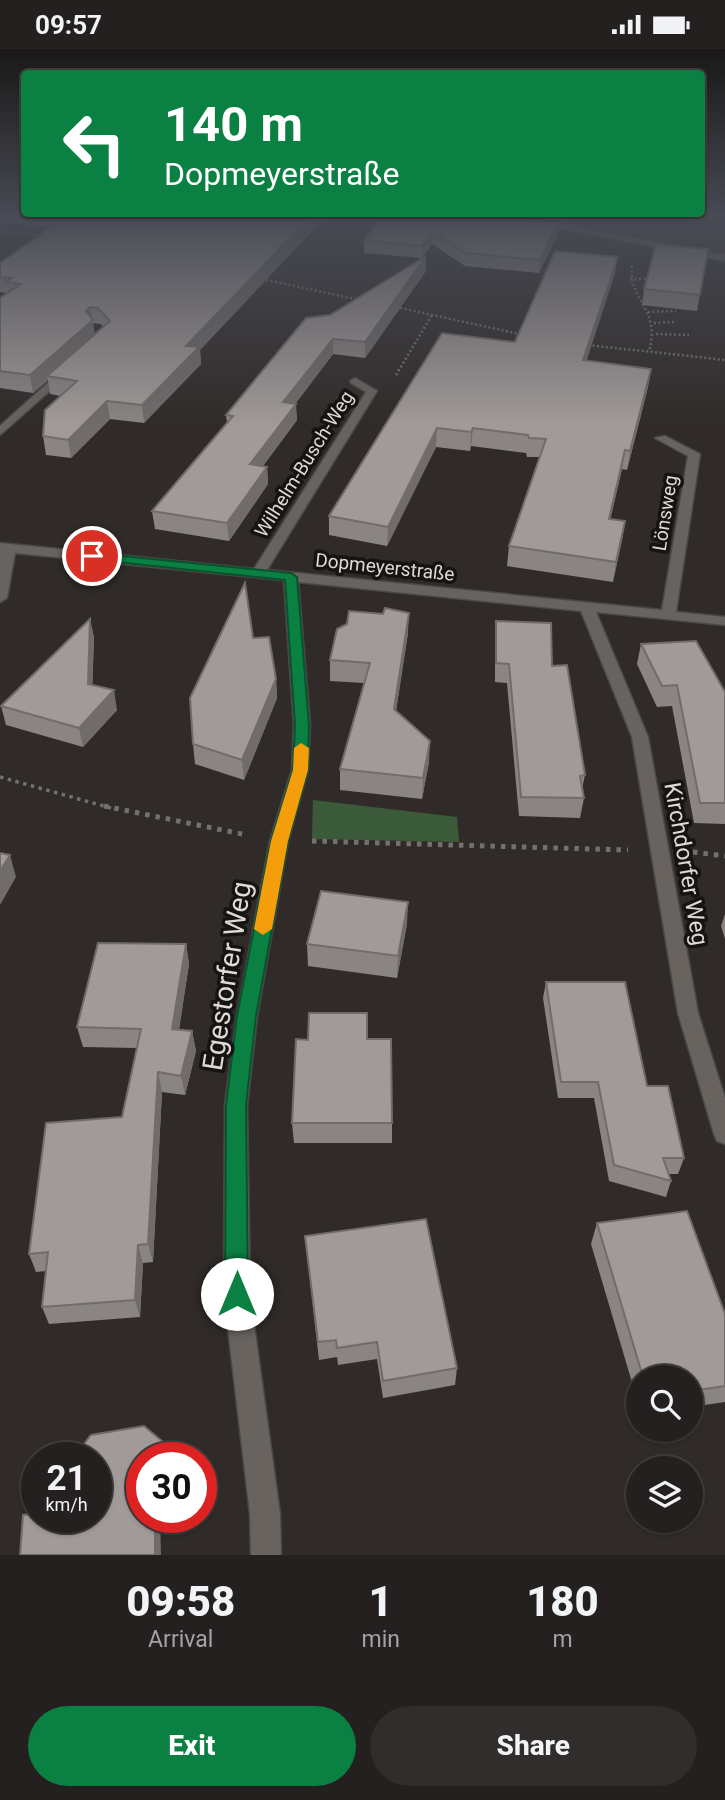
<!DOCTYPE html>
<meta charset="utf-8">
<style>
body{margin:0;font-family:Roboto,sans-serif;background:#302d2c;color:#f1f3f6;height:100vh;display:flex;flex-direction:column;font-size:26px;white-space:nowrap}
*{box-sizing:border-box;margin:0}
p{font-size:23px;color:#a3a3a4}
.icon{flex:none;width:38px;height:38px;fill:none;stroke:currentColor;stroke-width:2;stroke-linecap:round;stroke-linejoin:round}
.map{position:relative;height:1506px;overflow:hidden}
.details{display:flex;flex-direction:column;background:#24201f;flex:1}
.details>*{flex:none}
.top-card{position:absolute;left:21px;top:21px;width:684px;height:147px;border-radius:7px;box-shadow:0 2px 5px #0004,0 0 0 2px #413e3d;background:#0b8043;color:#fff;overflow:hidden}
.tools{position:absolute;left:626px;top:1316px;display:grid;gap:14px}
.tools a{display:grid;place-items:center;width:77px;height:77px;border-radius:50%;background:#24201f;box-shadow:0 2px 5px #0004,0 0 0 2px #413e3d;font-size:35px}
.speed{position:absolute;left:21px;top:1393px;display:flex;gap:14px;font-size:35px;font-weight:700;text-align:center}
.speed>*{display:grid;place-content:center;width:91px;height:91px;border-radius:50%;background:#24201f;box-shadow:0 2px 5px #0004,0 0 0 2px #413e3d;line-height:1}
.speed small{font-size:18px;font-weight:400}
.speed .limit{border:10px solid #d22;background:#fff;color:#111}
.pin{position:absolute;display:grid;place-items:center;width:60px;height:60px;color:#fff;margin:-30px;border:4px solid #fff;border-radius:50%;box-shadow:0 2px 7px #0007}
.me{position:absolute;width:77px;margin:-38px;rotate:0deg;stroke-linejoin:round;filter:drop-shadow(0 0 5px #0008)}
.turn{display:flex;align-items:center;gap:24px;height:147px;padding:0 28px;font-size:32px}
.turn .icon{width:91px;height:91px;stroke-width:2.5}
.turn b{display:block;font-size:49px;line-height:60px}
.eta{display:flex;justify-content:space-evenly;align-items:center;height:119px;text-align:center}
.eta b{font-size:42px;font-weight:800;line-height:49px}
.action{display:flex;gap:14px;margin-top:auto;padding:14px 28px}
.action a{flex:1;height:80px;border-radius:42px;background:#0b8043;color:#fff;font-size:28px;font-weight:800;line-height:80px;text-align:center}
.action a+a{background:#302d2c;color:#f1f3f6}
.status{display:flex;justify-content:space-between;align-items:center;height:49px;padding:0 35px;background:#24201f;direction:ltr}
.status svg{height:19px;fill:currentColor}
.map>svg:first-child{display:block}
.built{fill:#3d332d}
.green{fill:#3b5a39}
.lines{fill:none;stroke-linecap:round;stroke-linejoin:round}
.street-casing{stroke:#4b4745;stroke-width:3}
.path-far2{stroke:#74706e;stroke-width:2.5;stroke-dasharray:2 2.5;stroke-linecap:butt}
.path-far1{stroke:#74706e;stroke-width:3.5;stroke-dasharray:3.5 4.5;stroke-linecap:butt}
.path{stroke:#74706e;stroke-width:5;stroke-dasharray:4.5 6;stroke-linecap:butt}
.street{fill:#68635f;fill-rule:evenodd}
.wall{fill:#8a8483;fill-rule:evenodd}
.shaded-wall{fill:#716c6a}
.building{fill:#a19a98;stroke:#716c6a;stroke-width:2}
.route{fill:#0b8043;stroke:#07532c;stroke-width:2}
.slow{fill:#f59e0b}
.labels{text-anchor:middle;dominant-baseline:central;stroke-width:7;stroke-linejoin:round;paint-order:stroke}
.far-street-label{font-size:19px;fill:#dddad8;stroke:#161413}
.street-label{font-size:23px;fill:#dddad8;stroke:#161413}
.near-street-label{font-size:28px;fill:#dddad8;stroke:#161413}
</style>
<div class="status"><b>09:57</b><svg viewBox="0 0 49 12"><path d="M0 12V9h3v3zM5 12V6h3v6zM10 12V3h3v9zM15 12V0h3v12zM26 1h20v11H26zM47 4h2v5h-2z"/></svg></div>
<div class="map">
<svg width="725" height="1506" viewBox="0 0 725 1506">
<rect width="100%" height="100%" fill="#302b29"/>
<polygon class="built" points="526,167 720,167 725,174 725,205"/>
<polygon class="green" points="313,751 457,768 459,793 312,790"/>
<g class="lines">
<g class="street-casing">
<g id="street">
<polygon points="497,167 515,167 725,206 725,212"/>
<polygon points="61,322 70,324 0,386 0,377"/>
<polygon points="355,329 377,342 267,521 662,561 688,407 655,389 665,387 700,405 676,563 725,568 725,576 596,563 648,688 698,964 725,1049 725,1095 717,1092 714,1085 678,964 632,688 581,562 298,533 310,676 308,721 288,792 257,967 247,1056 250,1246 280,1465 281,1506 251,1506 250,1465 224,1246 225,1056 237,967 270,792 292,721 294,676 284,531 15,504 7,549 0,553 0,494 254,520 366,343 351,334 350,332"/>
</g>
</g>
<g class="path-far2">
<polyline points="0,183 44,187"/>
<path d="M632,217C628,252 661,258 649,303"/>
<polyline points="262,230 360,251"/>
<polyline points="630,230 651,230"/>
<polyline points="396,258 524,286"/>
<polyline points="648,263 676,262"/>
<polyline points="654,274 674,273"/>
<polyline points="656,285 689,286"/>
<polyline points="588,296 725,311"/>
<polyline points="396,326 432,266"/>
</g>
<polyline class="path-far1" points="0,728 111,759"/>
<g class="path">
<polyline points="104,757 247,786"/>
<polyline points="312,792 628,801"/>
<polyline points="693,803 725,807"/>
</g>
<use href="#street" class="street"/>
</g>
<g class="wall">
<path d="M0,167H326L200,301L201,315L144,374L110,370L71,409L46,406L43,387L61,347L50,345L48,331L33,344L0,339V249L7,244L0,243V214L52,178L0,173ZM93,274L101,275L103,278L95,286Z"/>
<polygon points="383,167 558,175 557,187 539,224 465,217 432,195 422,209 364,204 364,191"/>
<polygon points="708,200 697,262 642,256 644,240"/>
<polygon points="426,222 365,309 333,305 295,355 297,371 263,417 267,418 268,435 229,492 155,480 152,462 227,373 226,366 330,266"/>
<polygon points="615,224 586,312 651,320 648,338 627,421 622,420 610,470 625,472 613,533 507,517 509,497 540,408 527,408 526,404 471,397 470,402 436,398 387,497 329,486 329,467 515,293"/>
<polygon points="90,570 94,589 92,636 117,661 83,698 6,676 1,657"/>
<polygon points="496,572 552,617 585,726 582,740 584,749 580,769 519,767 507,634 495,633 495,590"/>
<polygon points="408,584 396,662 429,713 422,750 340,741 340,720 364,634 330,632 330,611"/>
<polygon points="253,589 276,630 277,649 244,731 195,715 193,695"/>
<polygon points="641,595 725,643 725,775 694,774 672,657 657,658 637,615"/>
<polygon points="725,865 725,890 721,877"/>
<polygon points="407,875 397,929 308,917 307,895"/>
<polygon points="186,895 189,915 179,981 192,982 196,1002 185,1046 162,1043 153,1213 143,1214 140,1268 49,1275 42,1258 46,1222 36,1223 29,1205 122,1068 137,999 83,998 77,978"/>
<polygon points="546,933 647,1037 684,1109 678,1125 669,1125 671,1132 666,1148 609,1132 594,1049 558,1049 543,949"/>
<polygon points="367,990 392,1074 392,1094 294,1094 292,1074"/>
<polygon points="597,1174 725,1265 725,1353 691,1358 691,1328 639,1328 639,1357 591,1195"/>
<polygon points="305,1187 457,1319 455,1336 383,1349 377,1310 338,1316 337,1308 319,1311"/>
</g>
<g class="shaded-wall">
<polygon points="311,167 326,167 200,301 201,315 144,374 142,356 186,297"/>
<polygon points="558,175 557,187 539,224 540,211"/>
<polygon points="432,183 432,195 422,209 422,197"/>
<polygon points="426,207 426,222 365,309 365,293"/>
<polygon points="618,208 615,224 581,329 583,311"/>
<polygon points="90,258 95,288 47,327 48,331 33,344 30,326"/>
<polygon points="333,290 333,305 284,370 283,353"/>
<polygon points="651,320 648,338 627,421 630,402"/>
<polygon points="107,352 110,370 71,409 68,391"/>
<polygon points="296,355 297,371 251,433 250,415"/>
<polygon points="437,379 436,398 387,497 388,478"/>
<polygon points="473,379 471,397 470,402 471,383"/>
<polygon points="625,401 622,420 606,490 609,470"/>
<polygon points="267,418 268,435 229,492 227,474"/>
<polygon points="625,472 622,492 613,533 616,513"/>
<polygon points="409,564 408,584 393,681 394,660"/>
<polygon points="90,570 94,589 92,654 88,635"/>
<polygon points="276,630 277,649 244,731 242,711"/>
<polygon points="114,641 117,661 83,698 79,679"/>
<polygon points="430,692 429,713 422,750 423,729"/>
<polygon points="10,806 16,828 0,856 0,822"/>
<polygon points="408,853 407,875 397,929 398,907"/>
<polygon points="186,895 189,915 176,999 172,980"/>
<polygon points="192,982 196,1002 185,1046 181,1027"/>
<polygon points="158,1023 162,1043 153,1213 148,1195"/>
<polygon points="138,1196 143,1214 140,1268 135,1251"/>
<polygon points="163,1393 168,1409 163,1409"/>
<polygon points="155,1468 160,1468 161,1506 155,1506"/>
</g>
<g class="building">
<polygon points="67,167 311,167 186,297 199,298 142,356 107,352 68,391 43,387 45,361 77,332 47,327 110,272 98,259 90,258 86,262 93,271 30,326 0,322 0,249 21,235 6,233 12,229 0,228 0,214"/>
<polygon points="383,167 464,167 558,175 540,211 466,204 432,183 422,197 364,191"/>
<polygon points="656,196 708,200 700,246 644,240"/>
<polygon points="555,202 618,208 583,311 651,320 630,402 625,401 609,470 625,472 616,513 509,497 546,390 529,389 528,386 473,379 471,383 437,379 388,478 329,467 442,284 515,293"/>
<polygon points="426,207 365,293 333,290 283,353 296,355 250,415 267,418 227,474 152,462 233,367 226,366 306,269 330,266"/>
<polygon points="245,534 253,589 269,588 276,630 242,711 193,695 190,649"/>
<polygon points="385,559 409,564 394,660 430,692 423,729 340,720 370,614 330,611 337,580 347,575 349,562 383,565"/>
<polygon points="90,570 88,635 114,641 79,679 1,657"/>
<polygon points="496,572 551,574 552,617 567,616 585,726 580,727 584,749 521,748 509,615 496,614"/>
<polygon points="696,592 725,643 725,754 700,754 677,636 662,637 641,595"/>
<polygon points="0,804 10,806 0,822"/>
<polygon points="321,842 408,853 398,907 307,895"/>
<polygon points="98,894 186,895 172,980 192,982 181,1027 158,1023 148,1195 138,1196 135,1251 42,1258 48,1203 29,1205 46,1074 122,1068 141,980 77,978"/>
<polygon points="546,933 625,933 647,1037 668,1037 684,1109 663,1109 671,1132 614,1116 598,1033 561,1033"/>
<polygon points="309,964 367,964 367,990 391,990 392,1074 292,1074 296,990 308,991"/>
<polygon points="687,1162 725,1265 725,1337 691,1342 691,1328 643,1328 597,1174"/>
<polygon points="426,1170 457,1319 383,1332 377,1293 337,1299 336,1291 318,1293 305,1187"/>
<polygon points="144,1377 163,1393 163,1409 142,1409 142,1468 155,1468 155,1506 20,1506 23,1466 37,1464 37,1468 96,1468 96,1409 73,1409 91,1386"/>
</g>
<linearGradient id="sky" x2="0" y2="1"><stop stop-color="#1a1817"/><stop offset="0.44" stop-color="#484a54"/><stop offset="1" stop-color="#484a54" stop-opacity="0"/></linearGradient>
<rect width="725" height="378" fill="url(#sky)"/>
<polygon class="route" points="92,504 291,524 297,528 309,676 308,721 288,792 256,967 246,1056 248,1245 245,1254 237,1257 228,1254 225,1245 226,1056 237,967 271,792 293,721 295,676 285,531 88,510 86,507"/>
<polygon class="slow" points="301,694 309,699 308,721 288,792 272,880 263,886 254,880 271,792 293,721 294,699"/>
<g class="labels">
<g class="far-street-label">
<text transform="translate(304 415) rotate(-58)">Wilhelm-Busch-Weg</text>
<text transform="translate(665 464) rotate(-81)">Lönsweg</text>
<text transform="translate(385 518) rotate(6)">Dopmeyerstraße</text>
</g>
<g class="street-label">
<text transform="translate(686 815) rotate(80)">Kirchdorfer Weg</text>
</g>
<g class="near-street-label">
<text transform="translate(227 927) rotate(-81)">Egestorfer Weg</text>
</g>
</g>
</svg>
<div class="tools">
<a><svg class="icon" aria-label="search" viewBox="0 0 24 24"><circle cx="10" cy="10" r="6"/><path d="M15 15l6 6"/></svg></a>
<a><svg class="icon" aria-label="layers" viewBox="0 0 24 24"><path d="M12 4l9 5-9 5-9-5zM3 14l9 5 9-5"/></svg></a>
</div>
<div class="speed"><div>21<small>km/h</small></div><div class="limit">30</div></div>
<div class="pin" style="left:92px;top:507px;background:#d93025"><svg class="icon" aria-label="arrive" viewBox="0 0 24 24"><path d="M6 21V4h12l-3 4 3 4H6"/></svg></div>
<svg class="me" style="left:237px;top:1245px" viewBox="-20 -20 40 40"><circle r="19" fill="#fff"/><path d="M0-13L10 11 0 6-10 11z" fill="#0b8043"/></svg>
<div class="top-card">
<div class="turn"><svg class="icon" aria-label="left" viewBox="0 0 24 24"><path d="M17 20v-9H6M10 6l-5 5 5 5"/></svg><div><b>140 m</b>Dopmeyerstraße</div></div>
</div>
</div>
<section class="details">
<div class="eta">
<div><b>09:58</b><p>Arrival</p></div>
<div><b>1</b><p>min</p></div>
<div><b>180</b><p>m</p></div>
</div>
<div class="action"><a>Exit</a><a>Share</a></div>
</section>
